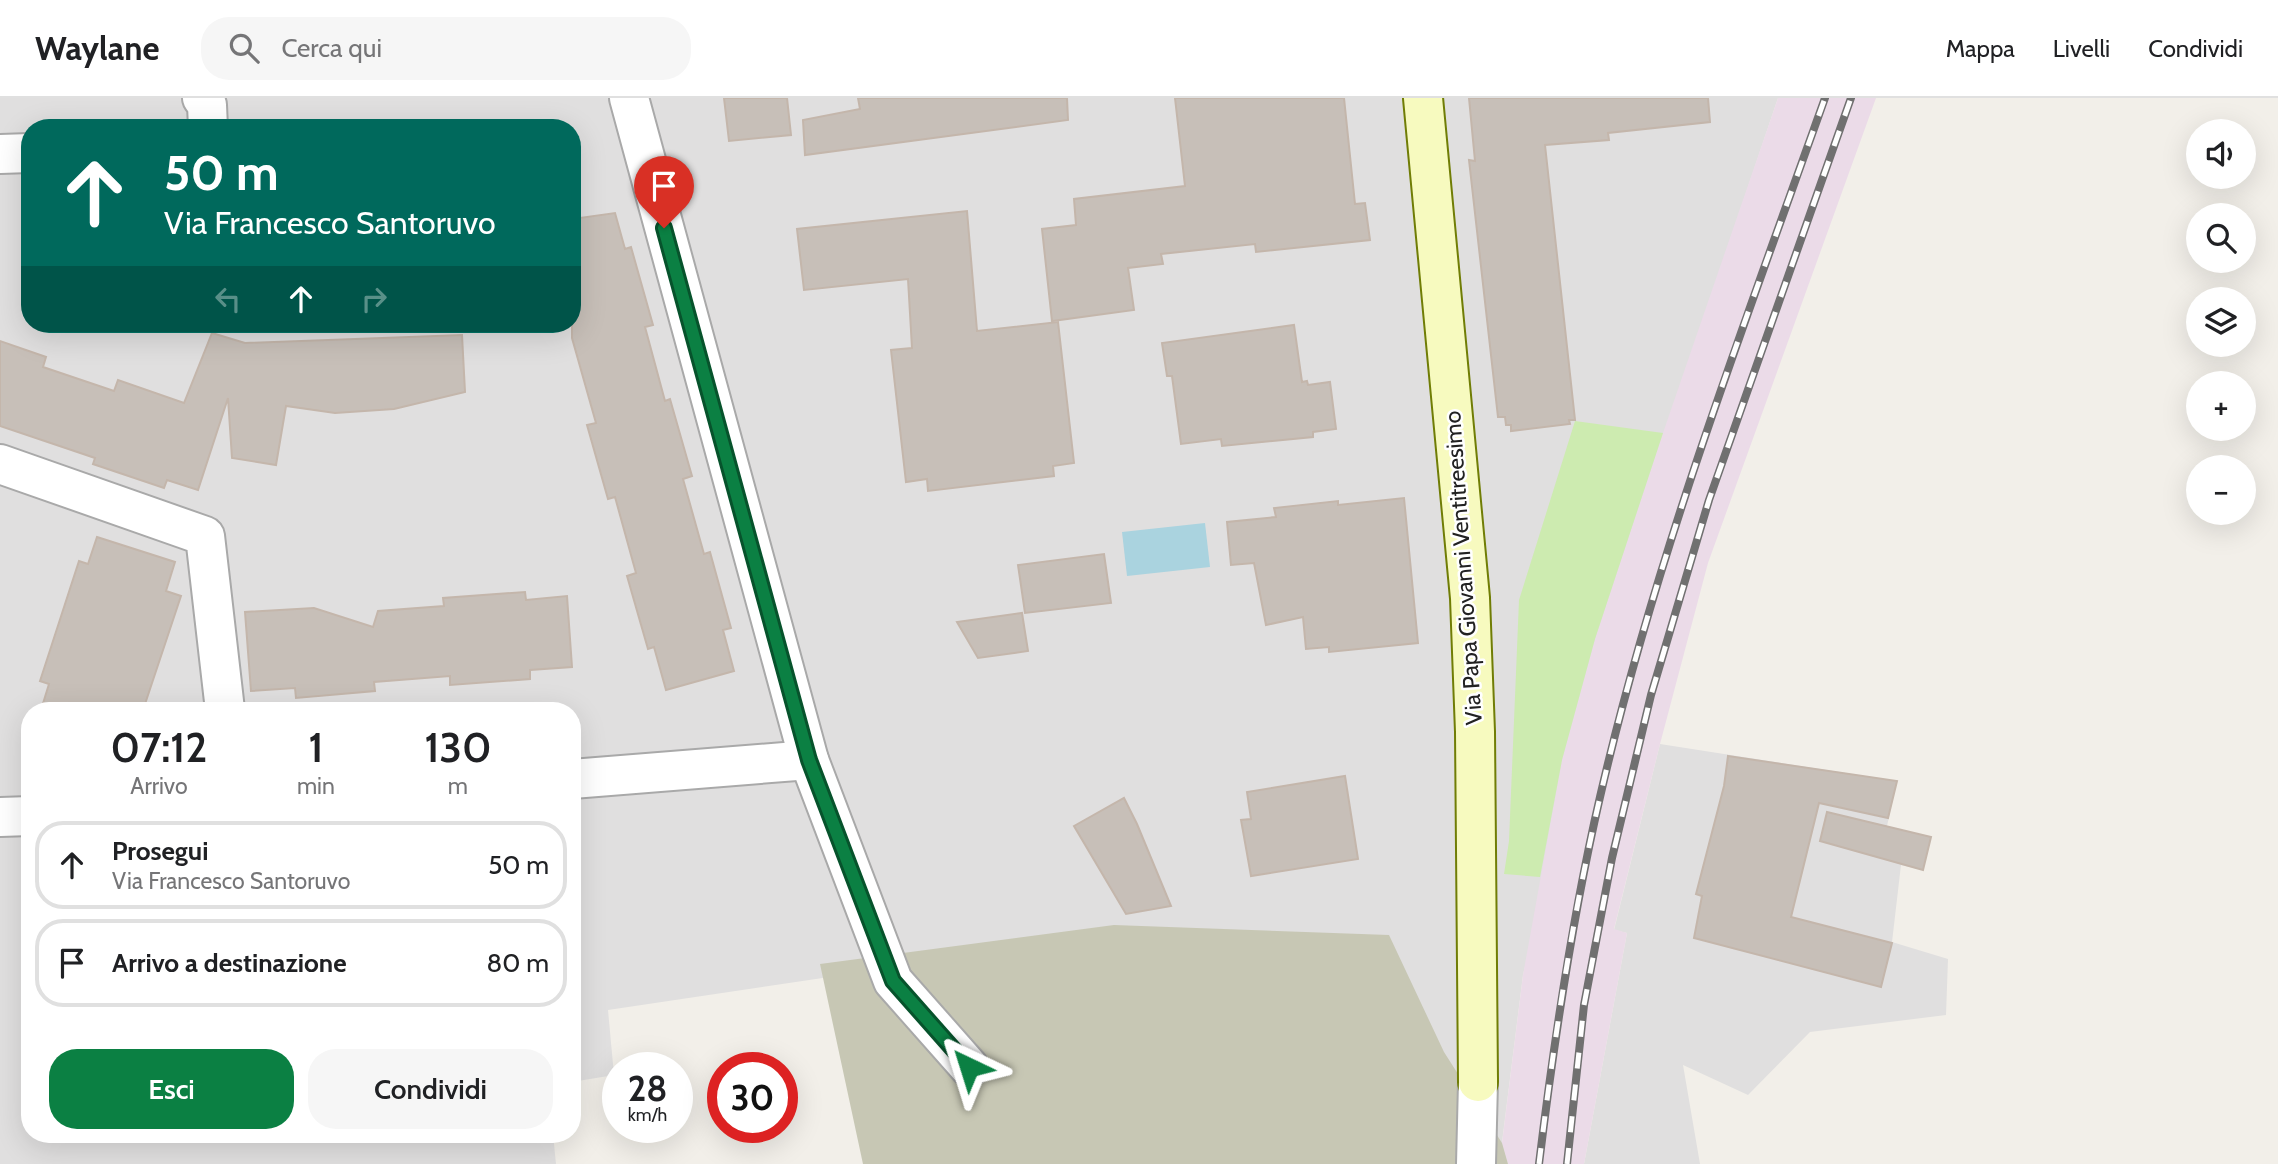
<!DOCTYPE html>
<html lang="it">
<meta charset="utf-8">
<style>
body{margin:0;font-family:Cabin,sans-serif;background:#f6f6f6;color:#202124;height:100vh;display:flex;flex-direction:column;font-size:26px;white-space:nowrap}
*{box-sizing:border-box;margin:0}
p{font-size:23px;color:#757577}
.icon{flex:none;width:38px;height:38px;fill:none;stroke:currentColor;stroke-width:2;stroke-linecap:round;stroke-linejoin:round}
.map{position:relative;flex:1;overflow:hidden}
.side{position:absolute;left:21px;top:604px;width:560px;height:441px;display:flex;flex-direction:column;background:#fff;border-radius:28px;box-shadow:0 7px 28px #0002}
.side>*{flex:none}
.hud{position:absolute;left:21px;top:21px;width:560px;height:214px;border-radius:28px;box-shadow:0 7px 28px #0002;background:#00695c;color:#fff;overflow:hidden}
.tools{position:absolute;left:2186px;top:21px;display:grid;gap:14px}
.tools a{display:grid;place-items:center;width:70px;height:70px;border-radius:50%;background:#fff;box-shadow:0 7px 28px #0002;font-size:35px}
.speed{position:absolute;left:602px;top:954px;display:flex;gap:14px;font-size:35px;font-weight:700;text-align:center}
.speed>*{display:grid;place-content:center;width:91px;height:91px;border-radius:50%;background:#fff;box-shadow:0 7px 28px #0002;line-height:1}
.speed small{font-size:18px;font-weight:400}
.speed .limit{border:10px solid #d22;background:#fff;color:#111}
.pin{position:absolute;display:grid;place-items:center;width:60px;height:60px;color:#fff;margin:-72px -30px;border-radius:50% 50% 50% 0;rotate:-45deg;box-shadow:0 0 7px #0007}
.pin .icon{rotate:45deg}
.me{position:absolute;width:77px;margin:-38px;rotate:319deg;stroke-linejoin:round;filter:drop-shadow(0 0 5px #0008)}
.turn{display:flex;align-items:center;gap:24px;height:147px;padding:0 28px;font-size:32px}
.turn .icon{width:91px;height:91px;stroke-width:2.5}
.turn b{display:block;font-size:49px;line-height:60px}
.lanes{display:flex;align-items:center;height:66px;padding:0 28px;background:#0003;justify-content:center;gap:35px;direction:ltr}
.lanes .off{opacity:.35}
.eta{display:flex;justify-content:space-evenly;align-items:center;height:119px;text-align:center}
.eta b{font-size:42px;font-weight:600;line-height:49px}
.cta{display:flex;gap:14px;margin-top:auto;padding:14px 28px}
.cta a{flex:1;height:80px;border-radius:28px;background:#0b8043;color:#fff;font-size:28px;font-weight:600;line-height:80px;text-align:center}
.cta a+a{background:#f6f6f6;color:#202124}
ul{padding:0;list-style:none}
li{display:flex;align-items:center;gap:21px;height:88px;margin:0 14px 10px;padding:0 14px;border:4px solid #e0e0e0;border-radius:28px}
li div{flex:1}
li b{display:block;font-size:26px}
li em{font-style:normal}
header{display:flex;align-items:center;gap:42px;box-sizing:border-box;height:98px;padding:0 35px;background:#fff;border-bottom:2px solid #e0e0e0}
header strong{font-size:33px}
nav{display:flex;gap:38px;margin-inline-start:auto;font-size:24px}
.search{width:490px;height:63px;background:#f6f6f6;display:flex;align-items:center;gap:18px;box-sizing:border-box;padding:0 24px;border-radius:28px;color:#757577;font-size:26px}
.map>svg:first-child{display:block}
.residential{fill:#e0dfdf;fill-rule:evenodd}
.industrial{fill:#ebdbe8}
.construction{fill:#c7c7b4}
.grass{fill:#cdebb0}
.water{fill:#aad3df}
.building{fill:#c7bfb8;stroke:#c4b6ab;stroke-width:2}
.lines{fill:none;stroke-linecap:round;stroke-linejoin:round}
.street-casing{stroke:#a9a9a9;stroke-width:42}
.secondary-casing{stroke:#707d05;stroke-width:42}
.street{stroke:#fff;stroke-width:38}
.secondary{stroke:#f7fabf;stroke-width:38}
.rail-casing{stroke:#707070;stroke-width:8}
.rail{stroke:#fff;stroke-width:5;stroke-dasharray:16;stroke-linecap:butt}
.route-casing{stroke:#07532c;stroke-width:18}
.route{stroke:#0b8043;stroke-width:12}
.labels{text-anchor:middle;dominant-baseline:central;stroke-width:5;stroke-linejoin:round;paint-order:stroke}
.street-label{font-size:23px;fill:#222;stroke:#fff}
</style>
<header>
<strong>Waylane</strong>
<div class="search"><svg class="icon" aria-label="search" viewBox="0 0 24 24"><circle cx="10" cy="10" r="6"/><path d="M15 15l6 6"/></svg>Cerca qui</div>
<nav><a>Mappa</a><a>Livelli</a><a>Condividi</a></nav>
</header>
<div class="map">
<svg width="2278" height="1066" viewBox="0 0 2278 1066">
<rect width="100%" height="100%" fill="#f2efe9"/>
<g class="residential">
<path d="M0,0H1778L1626,450L1523,877L1502,1044L1508,1066L1112,837L608,912L614,977L572,984V612H30V1036H553L556,1066H0ZM30,30H572V226H30Z"/>
<polygon points="1660,646 1897,683 1887,728 1931,739 1923,772 1901,767 1892,844 1948,861 1946,917 1810,934 1748,997 1683,967 1700,1066 1584,1066 1627,835 1614,832"/>
</g>
<polygon class="industrial" points="1778,0 1876,0 1708,465 1660,646 1614,831 1627,835 1584,1066 1508,1066 1502,1045 1523,877 1562,662 1595,541 1663,335"/>
<polygon class="construction" points="1114,827 1389,837 1444,954 1502,1045 1508,1066 863,1066 820,866"/>
<polygon class="grass" points="1575,323 1663,335 1595,541 1562,662 1540,779 1504,776 1509,743 1519,502"/>
<polygon class="water" points="1205,425 1210,469 1127,478 1122,434"/>
<g class="building">
<polygon points="724,0 787,0 791,37 729,43"/>
<polygon points="858,0 1067,0 1068,22 805,57 803,22 860,11"/>
<polygon points="1175,0 1344,0 1355,106 1365,105 1370,142 1256,154 1255,146 1161,156 1163,166 1128,170 1134,212 1052,223 1042,131 1076,127 1074,101 1185,88"/>
<polygon points="1469,0 1708,0 1710,24 1608,35 1609,42 1545,47 1575,322 1569,322 1570,326 1511,333 1511,327 1506,327 1505,319 1498,319 1469,62 1475,63"/>
<polygon points="967,113 977,233 1058,224 1074,365 1053,368 1054,378 928,393 927,381 906,384 891,252 912,250 908,181 804,192 797,131"/>
<polygon points="615,115 625,151 631,149 653,227 645,229 665,303 670,301 692,378 683,381 704,456 710,454 731,530 723,532 734,573 666,592 654,549 648,551 627,478 636,475 615,399 608,401 587,327 596,325 572,240 572,121"/>
<polygon points="1294,227 1302,284 1307,283 1308,287 1330,284 1336,331 1313,334 1313,339 1222,348 1221,341 1181,346 1172,278 1167,278 1162,245"/>
<polygon points="212,235 245,245 462,237 465,294 394,311 335,315 286,308 276,367 232,360 228,300 198,392 167,382 164,390 93,366 95,360 0,328 0,243 46,259 43,269 114,293 118,282 184,305"/>
<polygon points="1404,400 1418,545 1329,554 1329,549 1306,551 1303,519 1266,527 1254,465 1231,467 1227,424 1276,419 1274,410 1338,403 1338,407"/>
<polygon points="97,439 175,464 166,493 181,498 143,612 41,612 49,586 40,583 79,463 88,466"/>
<polygon points="1104,456 1111,505 1025,515 1018,467"/>
<polygon points="525,494 526,502 567,498 572,569 530,572 530,581 450,587 450,578 374,584 375,593 296,600 295,590 251,593 245,514 314,510 373,529 378,513 444,508 443,500"/>
<polygon points="1022,515 1028,553 978,560 957,524"/>
<polygon points="1728,658 1897,683 1888,720 1819,705 1791,819 1892,845 1881,889 1694,840 1702,798 1696,796 1724,688"/>
<polygon points="1345,678 1358,761 1251,778 1241,722 1251,721 1247,694"/>
<polygon points="1124,700 1137,726 1171,808 1126,816 1074,728"/>
<polygon points="1827,714 1931,739 1923,772 1820,743"/>
</g>
<g class="lines">
<g class="street-casing">
<g id="street">
<polyline points="202,0 207,7 208,30"/>
<polyline points="629,0 809,662 893,883 969,969"/>
<polyline points="0,56 30,55"/>
<polyline points="0,366 205,438 225,612"/>
<polyline points="572,681 809,662"/>
<polyline points="0,719 30,718"/>
<polyline points="1476,1066 1478,984"/>
</g>
</g>
<g class="secondary-casing">
<polyline id="secondary" points="1423,0 1470,500 1475,634 1478,984"/>
</g>
<use href="#street" class="street"/>
<use href="#secondary" class="secondary"/>
<g class="rail-casing">
<g id="rail">
<path d="M1539,1066C1554,942 1572,820 1600,699C1655,460 1743,230 1825,0"/>
<polyline points="1567,1066 1584,907 1612,760 1651,597 1709,402 1851,0"/>
</g>
</g>
<use href="#rail" class="rail"/>
</g>
<g class="lines">
<g class="route-casing">
<polyline id="route" points="664,130 809,662 893,883 969,969"/>
</g>
<use href="#route" class="route"/>
</g>
<g class="labels">
<g class="street-label">
<text transform="translate(1463 470) rotate(-94)">Via Papa Giovanni Ventitreesimo</text>
</g>
</g>
</svg>
<div class="tools">
<a><svg class="icon" aria-label="sound" viewBox="0 0 24 24"><path d="M4 9h4l5-4v14l-5-4H4zM17 9q2 3 0 6"/></svg></a>
<a><svg class="icon" aria-label="search" viewBox="0 0 24 24"><circle cx="10" cy="10" r="6"/><path d="M15 15l6 6"/></svg></a>
<a><svg class="icon" aria-label="layers" viewBox="0 0 24 24"><path d="M12 4l9 5-9 5-9-5zM3 14l9 5 9-5"/></svg></a>
<a>+</a>
<a>−</a>
</div>
<div class="speed"><div>28<small>km/h</small></div><div class="limit">30</div></div>
<div class="pin" style="left:664px;top:130px;background:#d93025"><svg class="icon" aria-label="arrive" viewBox="0 0 24 24"><path d="M6 21V4h12l-3 4 3 4H6"/></svg></div>
<svg class="me" style="left:969px;top:969px" viewBox="-20 -20 40 40"><path d="M0-17L14 15 0 8-14 15z" fill="#0b8043" stroke="#fff" stroke-width="4"/></svg>
<div class="hud">
<div class="turn"><svg class="icon" aria-label="ahead" viewBox="0 0 24 24"><path d="M12 20V5M6 11l6-6 6 6"/></svg><div><b>50 m</b>Via Francesco Santoruvo</div></div>
<div class="lanes"><svg class="icon off" aria-label="left" viewBox="0 0 24 24"><path d="M17 20v-9H6M10 6l-5 5 5 5"/></svg><svg class="icon" aria-label="ahead" viewBox="0 0 24 24"><path d="M12 20V5M6 11l6-6 6 6"/></svg><svg class="icon off" aria-label="right" viewBox="0 0 24 24"><path d="M7 20v-9h11M14 6l5 5-5 5"/></svg></div>
</div>
<section class="side">
<div class="eta">
<div><b>07:12</b><p>Arrivo</p></div>
<div><b>1</b><p>min</p></div>
<div><b>130</b><p>m</p></div>
</div>
<ul>
<li><svg class="icon" aria-label="ahead" viewBox="0 0 24 24"><path d="M12 20V5M6 11l6-6 6 6"/></svg><div><b>Prosegui</b><p>Via Francesco Santoruvo</p></div><em>50 m</em></li>
<li><svg class="icon" aria-label="arrive" viewBox="0 0 24 24"><path d="M6 21V4h12l-3 4 3 4H6"/></svg><div><b>Arrivo a destinazione</b></div><em>80 m</em></li>
</ul>
<div class="cta"><a>Esci</a><a>Condividi</a></div>
</section>
</div>
